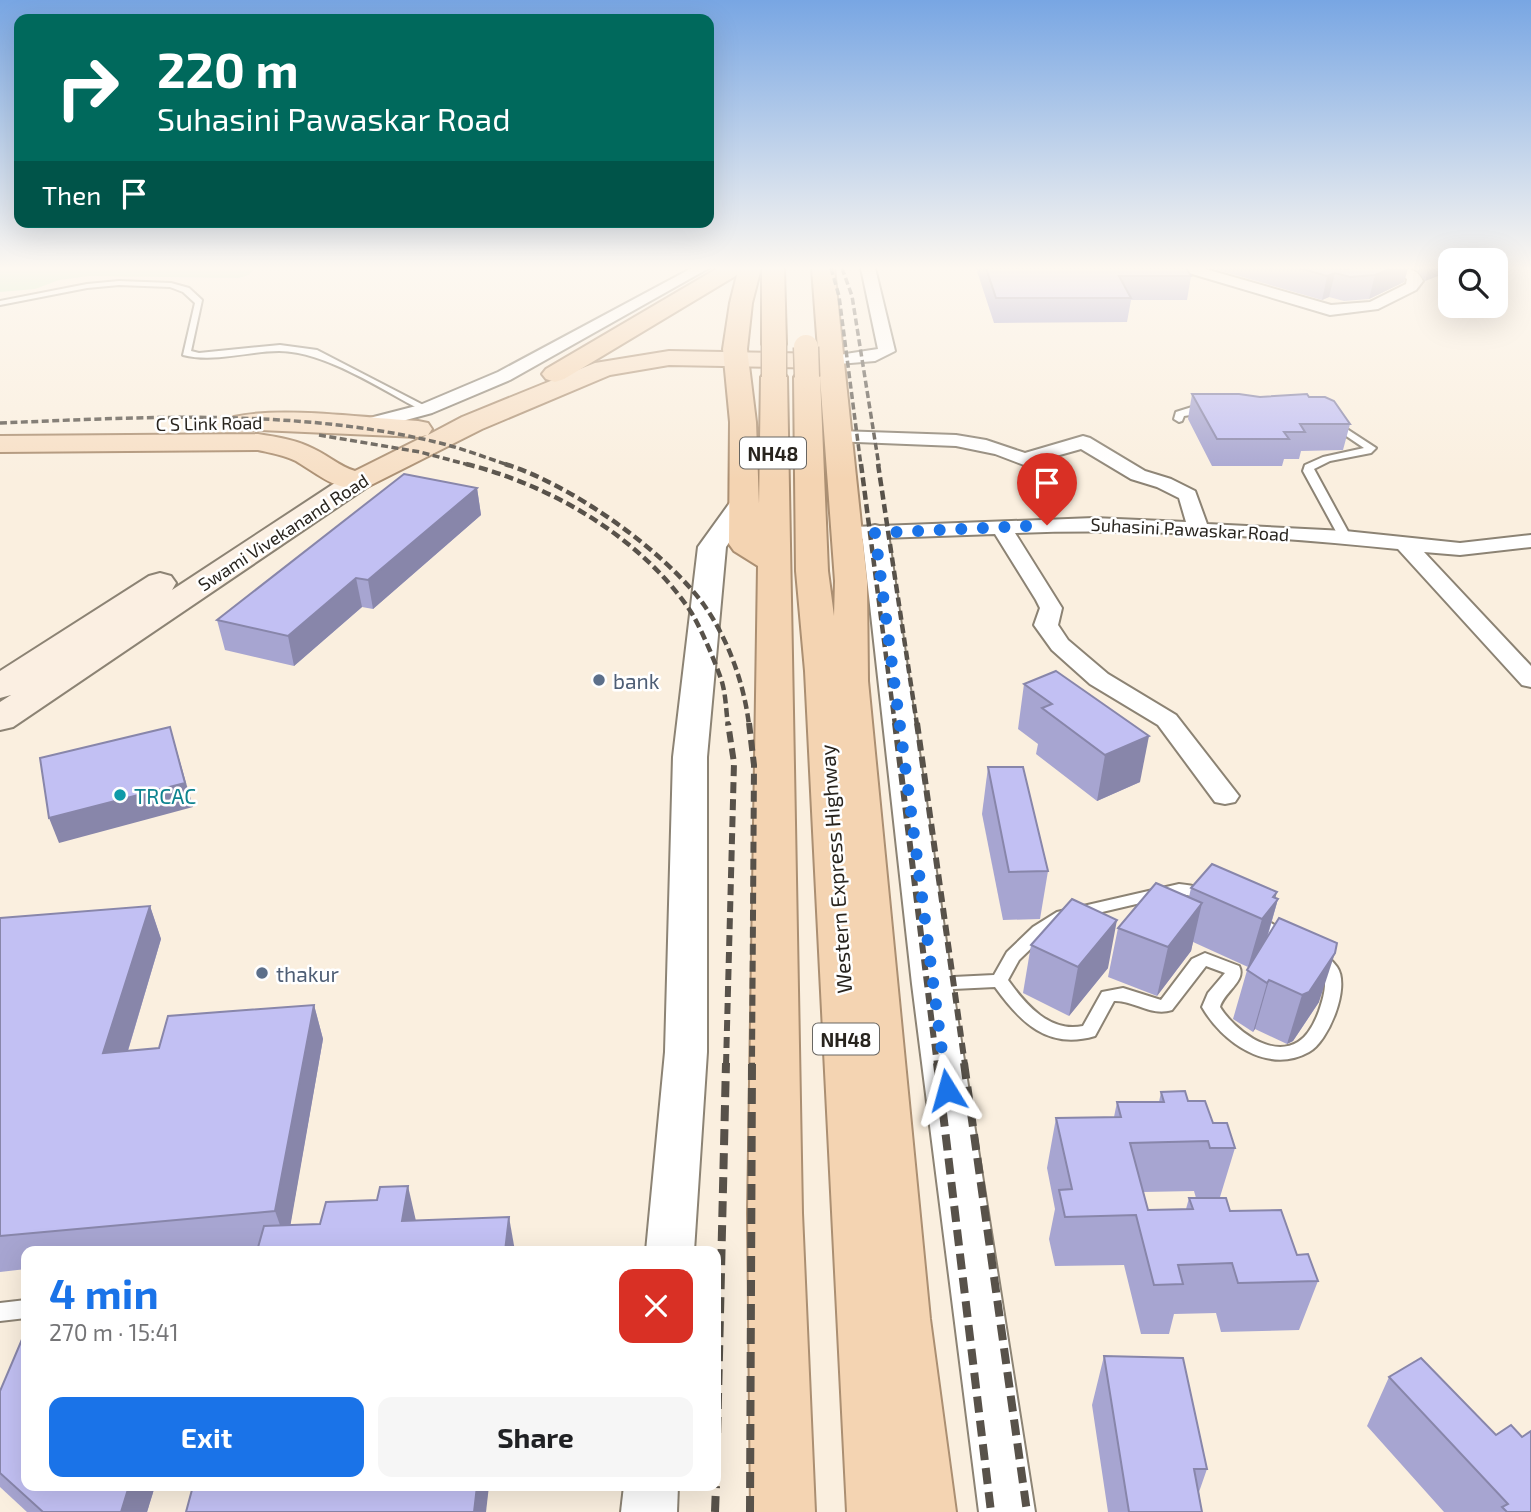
<!DOCTYPE html>
<meta charset="utf-8">
<style>
body{margin:0;font-family:"Exo 2",sans-serif;background:#f6f6f6;color:#202124;height:100vh;display:flex;flex-direction:column;font-size:26px;white-space:nowrap}
*{box-sizing:border-box;margin:0}
p{font-size:23px;color:#757577}
.icon{flex:none;width:38px;height:38px;fill:none;stroke:currentColor;stroke-width:2;stroke-linecap:round;stroke-linejoin:round}
.map{position:relative;flex:1;overflow:hidden}
.details{position:absolute;left:21px;top:1246px;width:700px;height:245px;display:flex;flex-direction:column;background:#fff;border-radius:14px;box-shadow:0 7px 28px #0002}
.details>*{flex:none}
.hud{position:absolute;left:14px;top:14px;width:700px;height:214px;border-radius:14px;box-shadow:0 7px 28px #0002;background:#00695c;color:#fff;overflow:hidden}
.controls{position:absolute;left:1438px;top:248px;display:grid;gap:14px}
.controls a{display:grid;place-items:center;width:70px;height:70px;border-radius:14px;background:#fff;box-shadow:0 7px 28px #0002;font-size:35px}
.pin{position:absolute;display:grid;place-items:center;width:60px;height:60px;color:#fff;margin:-72px -30px;border-radius:50% 50% 50% 0;rotate:-45deg;box-shadow:0 0 7px #0007}
.pin .icon{rotate:45deg}
.me{position:absolute;width:77px;margin:-38px;rotate:352deg;stroke-linejoin:round;filter:drop-shadow(0 0 5px #0008)}
.turn{display:flex;align-items:center;gap:24px;height:147px;padding:0 28px;font-size:32px}
.turn .icon{width:91px;height:91px;stroke-width:2.5}
.turn b{display:block;font-size:49px;line-height:60px}
.then{display:flex;align-items:center;height:66px;padding:0 28px;background:#0003;gap:14px;font-size:26px}
.round{display:grid;place-items:center;flex:none;width:74px;height:74px;border-radius:14px;background:#f6f6f6}
.head{display:flex;align-items:center;justify-content:space-between;height:119px;padding:0 28px}
h1{font-size:42px;font-weight:700;line-height:52px;color:#1a73e8}
.button{display:flex;gap:14px;margin-top:auto;padding:14px 28px}
.button a{flex:1;height:80px;border-radius:14px;background:#1a73e8;color:#fff;font-size:28px;font-weight:700;line-height:80px;text-align:center}
.button a+a{background:#f6f6f6;color:#202124}
.map>svg:first-child{display:block}
.green{fill:#c3edbe}
.lines{fill:none;stroke-linecap:round;stroke-linejoin:round}
.service-casing{stroke:#8c8374;stroke-width:4}
.minor-casing{stroke:#8c8374;stroke-width:4}
.tertiary-casing{stroke:#8c8374;stroke-width:4}
.secondary-casing{stroke:#8c8374;stroke-width:4}
.primary-casing{stroke:#ab8f72;stroke-width:4}
.trunk-casing{stroke:#ab8f72;stroke-width:4}
.service{fill:#fff;fill-rule:evenodd}
.minor{fill:#fff;fill-rule:evenodd}
.tertiary{fill:#fff;fill-rule:evenodd}
.secondary{fill:#fbefe2;fill-rule:evenodd}
.primary{fill:#f7dfc5;fill-rule:evenodd}
.trunk{fill:#f4d4b2;fill-rule:evenodd}
.rail-far3{stroke:#58524a;stroke-width:3.5;stroke-dasharray:7 3.5;stroke-linecap:butt}
.rail-far2{stroke:#58524a;stroke-width:4.5;stroke-dasharray:9 4.5;stroke-linecap:butt}
.rail-far1{stroke:#58524a;stroke-width:6;stroke-dasharray:11 6;stroke-linecap:butt}
.rail{stroke:#58524a;stroke-width:8;stroke-dasharray:16 8;stroke-linecap:butt}
.trunk-bridge-casing{stroke:#ab8f72;stroke-width:27;stroke-linecap:butt}
.trunk-bridge{stroke:#f4d4b2;stroke-width:24}
.wall{fill:#a7a5d1}
.shaded-wall{fill:#8886aa}
.building{fill:#c2c0f3;stroke:#8886aa;stroke-width:2}
.route{stroke:#1a73e8;stroke-width:12;stroke-dasharray:0 21.6}
.service-dot{fill:#5c6f8a;stroke:#fff;stroke-width:2.5}
.culture-dot{fill:#0f9aa8;stroke:#fff;stroke-width:2.5}
.labels{text-anchor:middle;dominant-baseline:central;stroke-width:5;stroke-linejoin:round;paint-order:stroke}
.far-street-label{font-size:18px;fill:#28241e;stroke:#fff}
.shield{fill:#fff;stroke:#686662;stroke-width:2}
.shield-label{font-size:19px;font-weight:bold;fill:#28241e}
.service-label{font-size:21px;fill:#4e5e75;stroke:#fff;text-anchor:start}
.culture-label{font-size:21px;fill:#0d838f;stroke:#fff;text-anchor:start}
.street-label{font-size:21px;fill:#28241e;stroke:#fff}
</style>
<div class="map">
<svg width="1531" height="1512" viewBox="0 0 1531 1512">
<rect width="100%" height="100%" fill="#faefdf"/>
<polygon class="green" points="0,268 254,268 249,275 239,278 89,276 59,280 35,289 0,292"/>
<g class="lines">
<g class="service-casing">
<g id="service">
<path d="M119,281L171,283L189,288L202,300L191,351L199,353L280,345L317,350L431,409L423,411C382,390 325,351 279,351C247,351 215,363 183,355L195,303L183,292L170,287L119,285L87,288L0,305V301L87,284Z"/>
<polygon points="1207,407 1210,408 1210,412 1184,416 1182,421 1179,422 1174,419 1176,412 1192,407"/>
<polygon points="1333,420 1376,448 1371,453 1330,461 1314,469 1351,537 1345,540 1339,537 1303,471 1305,465 1323,457 1364,448 1330,425 1328,423"/>
<path d="M1179,884C1214,887 1242,905 1271,923C1293,936 1322,946 1337,967C1351,987 1328,1042 1309,1052C1268,1075 1222,1042 1202,1007L1208,993L1225,973L1206,966L1172,1010C1151,1017 1134,1000 1114,1001L1095,1036C1048,1050 1021,1023 995,987L933,990L927,988L925,984L927,980L933,978L994,975L1007,952L1033,927L1057,912ZM1179,894C1213,897 1240,920 1269,936C1288,947 1310,957 1324,974C1327,986 1323,999 1319,1011C1315,1022 1308,1036 1298,1042C1270,1059 1233,1028 1220,1007C1224,992 1247,981 1239,966L1205,953L1192,959L1161,1000L1123,988L1102,992L1083,1026C1050,1033 1026,1005 1008,980L1019,960L1045,935L1068,920Z"/>
<polygon points="26,1300 26,1318 0,1321 0,1303"/>
</g>
</g>
<g class="minor-casing">
<g id="minor">
<polygon points="692,268 709,268 510,380 432,413 365,431 356,425 358,421 420,405 498,372"/>
<polygon points="861,268 875,268 895,351 875,361 826,365 824,361 826,357 878,349"/>
<path d="M1180,268H1202L1331,305L1370,302L1406,284L1407,279L1391,268C1404,268 1417,267 1423,281L1416,290L1378,309L1330,315L1182,271Z"/>
<path d="M839,431L956,435L986,440L1025,453L1083,436L1090,438L1145,471L1171,479L1195,491L1207,524L1345,531L1460,543L1531,535V547L1460,555L1424,552L1531,666V687L1522,685L1398,549C1271,536 1142,528 1015,533L1062,608L1058,625L1068,640L1108,674L1176,715L1239,796L1235,802L1225,804L1215,802L1158,725L1090,684L1052,650L1034,625L1040,608L1036,600L995,534L853,539L846,537L843,533L846,529L853,527L1094,518L1186,522L1179,498L1157,487L1131,479L1081,449L1024,465L995,454L956,446L832,441L830,437Z"/>
</g>
</g>
<g class="tertiary-casing">
<g id="tertiary">
<polygon points="743,494 752,497 756,502 726,547 707,757 707,1052 694,1251 646,1251 665,1052 673,757 698,547 734,497"/>
<polygon points="875,525 884,527 888,533 952,984 1035,1512 979,1512 912,984 862,533 866,527"/>
<polygon points="624,1486 678,1486 677,1512 621,1512"/>
</g>
</g>
<g class="secondary-casing">
<polygon id="secondary" points="357,472 367,475 371,481 367,487 13,727 0,730 0,702 11,695 0,698 0,671 149,576 160,573 171,576 176,583 172,590 347,475"/>
</g>
<g class="primary-casing">
<path id="primary" d="M669,351L832,354L841,356L844,361L841,366L832,368L669,365L610,375L482,429L367,487C339,494 318,474 296,461C284,455 271,453 258,450L0,452V436L258,434C277,437 297,440 314,449C329,456 339,466 355,471L427,435L418,437L234,429L231,423L234,417C281,406 367,418 418,421L428,423L432,429L428,435L462,417L595,363Z"/>
</g>
<g class="trunk-casing">
<g id="trunk">
<polygon points="718,268 761,268 752,303 747,349 756,422 759,504 761,377 765,372 774,369 783,372 787,377 802,1213 815,1512 751,1512 748,1213 758,566 734,551 729,544 730,422 723,349 730,303 737,275 564,379 555,382 546,379 542,374 546,369"/>
<polygon points="762,268 784,268 786,344 783,349 774,351 765,349 762,344"/>
<polygon points="812,268 834,268 867,581 868,681 930,1319 956,1512 847,1512 805,671 796,571 794,377 798,372 807,369 816,372 820,377 828,571 834,616 835,581"/>
</g>
</g>
<use href="#service" class="service"/>
<use href="#minor" class="minor"/>
<use href="#tertiary" class="tertiary"/>
<use href="#secondary" class="secondary"/>
<use href="#primary" class="primary"/>
<use href="#trunk" class="trunk"/>
<g class="rail-far3">
<polyline points="831,268 839,296 861,466"/>
<polyline points="842,268 852,296 879,466"/>
<path d="M0,423C145,417 297,408 440,443C464,449 487,458 511,466"/>
<polyline points="319,435 420,452 473,466"/>
</g>
<g class="rail-far2">
<path d="M466,464C550,485 639,536 689,609C699,623 717,666 722,682C726,696 726,711 728,725"/>
<path d="M505,464C570,484 664,550 704,605C728,639 744,683 749,725"/>
<polyline points="861,464 895,725"/>
<polyline points="878,464 917,725"/>
</g>
<g class="rail-far1">
<polyline points="749,723 754,765 752,1065"/>
<polyline points="895,723 937,1065"/>
<polyline points="917,723 965,1065"/>
<polyline points="726,1065 734,763 728,723"/>
</g>
<g class="rail">
<polyline points="937,1063 991,1512"/>
<polyline points="964,1063 1027,1512"/>
<polyline points="716,1481 726,1063"/>
<polyline points="715,1512 716,1486"/>
<polyline points="750,1512 752,1063"/>
</g>
<g class="trunk-bridge-casing">
<g id="trunk-bridge">
<polyline points="774,344 774,377"/>
<polyline points="806,347 807,377"/>
</g>
</g>
<use href="#trunk-bridge" class="trunk-bridge"/>
</g>
<g class="wall">
<polygon points="976,268 1186,268 1191,276 1187,300 1131,300 1127,322 994,323"/>
<polygon points="1211,268 1340,268 1340,269 1348,269 1352,268 1408,268 1404,282 1369,299 1344,301 1329,297 1322,300"/>
<polygon points="1409,268 1451,268 1425,281 1415,268"/>
<polygon points="1192,394 1260,397 1309,397 1350,424 1343,450 1301,451 1299,459 1284,459 1282,466 1212,466 1188,419"/>
<polygon points="477,488 481,515 373,609 362,607 294,666 225,650 217,620"/>
<polygon points="1056,671 1140,782 1097,801 1036,754 1038,744 1018,729 1024,684"/>
<polygon points="988,767 1048,871 1040,919 1003,920 982,814"/>
<polygon points="1191,888 1278,899 1267,939 1319,1002 1293,1041 1287,1044 1255,1029 1253,1032 1233,1019 1248,967 1193,942 1191,951 1157,996 1108,977 1118,928 1189,897"/>
<polygon points="150,906 161,939 128,1051 159,1048 314,1005 323,1039 290,1225 416,1221 258,1248 219,1251 26,1251 26,1269 0,1272 0,918"/>
<polygon points="1031,945 1108,968 1069,1016 1023,993"/>
<polygon points="1161,1092 1188,1101 1213,1123 1235,1148 1220,1197 1196,1198 1194,1191 1143,1192 1148,1210 1186,1209 1189,1198 1230,1211 1297,1255 1318,1281 1299,1330 1221,1332 1216,1313 1174,1314 1169,1334 1141,1334 1124,1265 1055,1266 1049,1239 1055,1209 1047,1168 1056,1118 1114,1117 1117,1102 1159,1102"/>
<polygon points="1104,1356 1207,1469 1199,1492 1202,1512 1108,1512 1092,1405"/>
<polygon points="1389,1377 1496,1435 1522,1437 1531,1512 1444,1512 1367,1426"/>
<polygon points="0,1391 155,1486 147,1512 27,1512 0,1487"/>
</g>
<g class="shaded-wall">
<polygon points="1329,268 1340,268 1339,274 1335,273 1329,297 1322,300"/>
<polygon points="1391,268 1408,268 1404,282 1369,299 1375,275"/>
<polygon points="1429,268 1451,268 1451,271 1425,281"/>
<polygon points="477,488 481,515 373,609 368,580"/>
<polygon points="356,578 362,607 294,666 288,636"/>
<polygon points="170,727 193,807 59,843 49,818"/>
<polygon points="1149,736 1140,782 1097,801 1105,755"/>
<polygon points="1277,892 1274,903 1278,899 1264,947 1248,967 1262,919 1273,897"/>
<polygon points="1202,903 1191,951 1157,996 1168,947"/>
<polygon points="150,906 161,939 117,1087 103,1053"/>
<polygon points="1117,920 1108,968 1069,1016 1078,967"/>
<polygon points="1335,953 1319,1002 1293,1041 1287,1044 1302,995"/>
<polygon points="1269,980 1255,1029 1253,1032 1267,983"/>
<polygon points="314,1005 323,1039 287,1245 275,1211"/>
<polygon points="408,1186 416,1221 402,1221"/>
<polygon points="509,1217 515,1251 505,1251"/>
<polygon points="129,1486 155,1486 147,1512 121,1512"/>
<polygon points="477,1486 489,1486 486,1512 474,1512"/>
</g>
<g class="building">
<polygon points="986,268 1186,268 1191,276 1119,276 1131,298 996,298"/>
<polygon points="1299,268 1348,269 1352,268 1391,268 1375,275 1350,277 1335,273 1327,276"/>
<polygon points="1192,394 1239,394 1260,397 1307,394 1309,397 1325,397 1334,401 1350,424 1300,424 1305,432 1284,432 1289,439 1217,439"/>
<polygon points="404,474 477,488 368,580 356,578 288,636 217,620"/>
<polygon points="1056,671 1149,736 1105,755 1042,708 1052,704 1024,684"/>
<polygon points="170,727 185,783 49,818 40,758"/>
<polygon points="988,767 1023,767 1048,871 1009,872"/>
<polygon points="1212,864 1277,892 1273,897 1278,899 1262,919 1191,888"/>
<polygon points="1156,883 1202,903 1168,947 1118,928"/>
<polygon points="1072,899 1117,920 1078,967 1031,945"/>
<polygon points="150,906 103,1053 159,1048 168,1016 314,1005 275,1211 0,1236 0,918"/>
<polygon points="1279,918 1337,943 1335,953 1309,992 1302,995 1269,980 1267,983 1247,970"/>
<polygon points="1185,1091 1188,1101 1205,1101 1213,1123 1227,1123 1235,1148 1210,1148 1208,1141 1130,1143 1148,1210 1193,1209 1189,1198 1226,1198 1230,1211 1281,1210 1297,1255 1308,1254 1318,1281 1238,1283 1232,1263 1178,1265 1183,1284 1154,1285 1136,1215 1065,1217 1059,1190 1072,1189 1056,1118 1121,1117 1117,1102 1164,1102 1161,1092"/>
<polygon points="408,1186 402,1221 509,1217 505,1251 257,1251 264,1226 320,1224 326,1202 377,1200 380,1187"/>
<polygon points="26,1330 26,1486 129,1486 121,1512 43,1512 0,1473 0,1391"/>
<polygon points="1104,1356 1183,1358 1207,1469 1194,1469 1202,1512 1129,1512"/>
<polygon points="1421,1358 1496,1435 1511,1425 1522,1437 1531,1431 1531,1512 1507,1512 1502,1507 1508,1504 1389,1377"/>
<polygon points="193,1486 477,1486 474,1512 186,1512"/>
</g>
<linearGradient id="sky" x2="0" y2="1"><stop stop-color="#78a6e3"/><stop offset="0.56" stop-color="#fdf8f1"/><stop offset="1" stop-color="#fdf8f1" stop-opacity="0"/></linearGradient>
<rect width="1531" height="479" fill="url(#sky)"/>
<g class="lines">
<polyline class="route" points="947,1090 875,533 1047,525"/>
</g>
<g class="service-dot">
<circle cx="599" cy="680" r="7"/>
<circle cx="262" cy="973" r="7"/>
</g>
<circle class="culture-dot" cx="120" cy="795" r="7"/>
<g class="labels">
<g class="far-street-label">
<text transform="translate(209 423) rotate(-1)">C S Link Road</text>
<text transform="translate(1190 529) rotate(3)">Suhasini Pawaskar Road</text>
<text transform="translate(283 532) rotate(-33)">Swami Vivekanand Road</text>
</g>
<g class="shield">
<rect x="740" y="437.5" width="66" height="31" rx="5"/>
<rect x="813" y="1023.5" width="66" height="31" rx="5"/>
</g>
<g class="shield-label">
<text x="773" y="453">NH48</text>
<text x="846" y="1039">NH48</text>
</g>
<g class="service-label">
<text x="613" y="680">bank</text>
<text x="276" y="973">thakur</text>
</g>
<g class="culture-label">
<text x="134" y="795">TRCAC</text>
</g>
<g class="street-label">
<text transform="translate(835 869) rotate(-94)">Western Express Highway</text>
</g>
</g>
</svg>
<div class="controls">
<a><svg class="icon" aria-label="search" viewBox="0 0 24 24"><circle cx="10" cy="10" r="6"/><path d="M15 15l6 6"/></svg></a>
</div>
<div class="pin" style="left:1047px;top:525px;background:#d93025"><svg class="icon" aria-label="arrive" viewBox="0 0 24 24"><path d="M6 21V4h12l-3 4 3 4H6"/></svg></div>
<svg class="me" style="left:947px;top:1090px" viewBox="-20 -20 40 40"><path d="M0-17L14 15 0 8-14 15z" fill="#1a73e8" stroke="#fff" stroke-width="4"/></svg>
<div class="hud">
<div class="turn"><svg class="icon" aria-label="right" viewBox="0 0 24 24"><path d="M7 20v-9h11M14 6l5 5-5 5"/></svg><div><b>220 m</b>Suhasini Pawaskar Road</div></div>
<div class="then">Then<svg class="icon" aria-label="arrive" viewBox="0 0 24 24"><path d="M6 21V4h12l-3 4 3 4H6"/></svg></div>
</div>
<section class="details">
<div class="head"><div><h1>4 min</h1><p>270 m · 15:41</p></div><a class="round" style="background:#d93025;color:#fff"><svg class="icon" aria-label="close" viewBox="0 0 24 24"><path d="M6 6l12 12M18 6L6 18"/></svg></a></div>
<div class="button"><a>Exit</a><a>Share</a></div>
</section>
</div>
